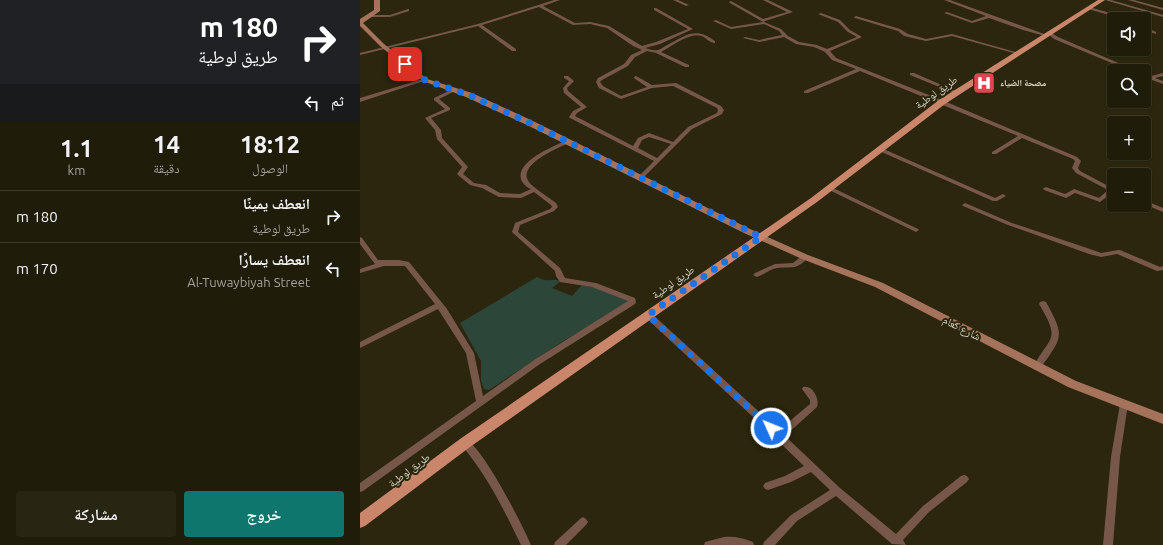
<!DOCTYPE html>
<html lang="ar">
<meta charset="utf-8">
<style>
body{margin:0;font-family:Ubuntu,"Noto Naskh Arabic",sans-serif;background:#282513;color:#f1f3f6;direction:rtl;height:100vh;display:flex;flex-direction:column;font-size:15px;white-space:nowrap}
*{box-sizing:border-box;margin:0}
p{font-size:13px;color:#a2a19c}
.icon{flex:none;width:22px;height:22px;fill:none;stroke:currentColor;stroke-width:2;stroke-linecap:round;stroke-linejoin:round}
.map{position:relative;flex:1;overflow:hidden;direction:ltr}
.sheet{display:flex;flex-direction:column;background:#201c0a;width:360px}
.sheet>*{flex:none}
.banner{background:#202124;color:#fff;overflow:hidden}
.buttons{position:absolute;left:747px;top:12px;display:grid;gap:8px}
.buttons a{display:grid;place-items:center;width:44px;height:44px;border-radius:4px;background:#201c0a;box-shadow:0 1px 3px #0004,0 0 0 1px #3d3a2b;font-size:20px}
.pin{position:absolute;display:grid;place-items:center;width:34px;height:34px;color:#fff;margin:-17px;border-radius:8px;box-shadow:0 2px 6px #0006}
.me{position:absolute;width:44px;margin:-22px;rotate:314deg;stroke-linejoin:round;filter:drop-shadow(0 0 3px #0008)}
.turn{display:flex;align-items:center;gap:14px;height:84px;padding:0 16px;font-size:18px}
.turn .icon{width:52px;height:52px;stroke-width:2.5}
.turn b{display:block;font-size:28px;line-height:34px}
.then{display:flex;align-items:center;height:38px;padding:0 16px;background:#0003;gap:8px;font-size:15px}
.eta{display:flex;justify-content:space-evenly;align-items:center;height:68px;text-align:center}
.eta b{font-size:24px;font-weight:600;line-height:28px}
.button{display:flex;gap:8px;margin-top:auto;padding:8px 16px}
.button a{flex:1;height:46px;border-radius:4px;background:#0f766e;color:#fff;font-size:16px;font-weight:600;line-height:46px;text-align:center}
.button a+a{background:#282513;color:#f1f3f6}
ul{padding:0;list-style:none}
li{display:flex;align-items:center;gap:12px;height:52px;padding:0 16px;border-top:1px solid #3d3a2b}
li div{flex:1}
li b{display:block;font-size:15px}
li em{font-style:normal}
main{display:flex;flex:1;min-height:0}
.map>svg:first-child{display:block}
.green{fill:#2c4739}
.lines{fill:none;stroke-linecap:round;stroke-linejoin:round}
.street{fill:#775749;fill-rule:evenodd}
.secondary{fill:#a5725c;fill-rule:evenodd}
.primary{fill:#c9866a;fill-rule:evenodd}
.route{stroke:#1a73e8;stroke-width:7;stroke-dasharray:0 12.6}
.labels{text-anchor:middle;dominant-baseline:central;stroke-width:4;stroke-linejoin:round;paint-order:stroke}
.far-poi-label{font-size:9px;font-weight:bold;fill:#d9d7c8;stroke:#2b260d;text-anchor:start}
.street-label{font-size:11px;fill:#d9d7c8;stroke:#2b260d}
</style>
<main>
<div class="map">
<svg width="803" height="545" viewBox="0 0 803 545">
<rect width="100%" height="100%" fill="#2b260d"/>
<path class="green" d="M177,277C187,283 192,278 201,281L192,288L212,296L222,285L242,289L271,301L200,343L129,390L124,389L121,381V361L100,323Z"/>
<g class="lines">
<g class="street">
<path d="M194,0H200L183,6L215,23L230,22L249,26L282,46L296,42L328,29L294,10V8H296L333,29L300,44L285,48C289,49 294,51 298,50C301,49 305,46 309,44C327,34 337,27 355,41V43C349,43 346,37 341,36C330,32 311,47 301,52L329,65V67H325L296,53L287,51L275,57L268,66L242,80L240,82L243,86L261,96L287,87L274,78V77L276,76L292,85L316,83L361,106L364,110L362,114L332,129L283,178L281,179L278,177L294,161L210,118L209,117L213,111L221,107L204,93L203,88L209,81L204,78V76H208L214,81L207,88L208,91L227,107L217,113L215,116L273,146L278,138L289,133L313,142L328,127L357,113L358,110L357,108L313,86L292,88L261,99L239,88L236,82L238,78L264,64L271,55L282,50L273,46L247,28L230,24L213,25L179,7L122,25L156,49V51H152L118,26L0,55V53L118,24ZM289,137L311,144L297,158L278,148L282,140Z"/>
<polygon points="313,0 318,0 329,5 326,6"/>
<polygon points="403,0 408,0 433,12 405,21 404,22 421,29 428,36 439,42 457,45 467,49 497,37 488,32 478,22 458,14 461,13 480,20 490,30 502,37 470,51 476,58 584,101 717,157 721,161 718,168 720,171 754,189 754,193 753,192 740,202 715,193 706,198 684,190 683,189 684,188 686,187 705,194 714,189 739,198 748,190 716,173 712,168 715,161 713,159 662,138 636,154 632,154 632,152 658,136 500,71 448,93 444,93 444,91 496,69 472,60 465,52 454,47 436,44 424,37 399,42 383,38 385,37 399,40 422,35 419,31 404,24 371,29 353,21 356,20 371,27 403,22 370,3 369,2 371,1 403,19 427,12"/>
<polygon points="584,0 590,0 687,35 685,36 663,30 629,18 612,23 584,13 587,12 612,21 626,16"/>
<polygon points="745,0 751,0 803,15 803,17"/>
<polygon points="768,0 774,0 803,8 803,10"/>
<polygon points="729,7 768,18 769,19 763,19 728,9 727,8"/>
<polygon points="48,9 49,9 49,11 30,17 11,17 9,16 11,15 30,15"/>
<polygon points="496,16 540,29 548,34 566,39 592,34 659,53 657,54 592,36 566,41 544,36 538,31 495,18 494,17"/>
<polygon points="784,23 791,25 790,29 796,32 796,34 787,31 788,27 784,25"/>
<polygon points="688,32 690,32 698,37 777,71 771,71 694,39 688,34"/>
<polygon points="550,73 554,73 598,92 594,93 550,75"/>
<polygon points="803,73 803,76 795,78 803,81 803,84 784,77 784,74 791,76"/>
<polygon points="63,79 67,80 0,102 0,98"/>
<path d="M93,89L97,90L79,99L90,108V110L71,118L81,130L82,138L108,167L103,174L114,183L126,185L140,193L160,194L171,189C168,188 165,186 163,183C150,164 192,147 205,141H209V143C198,148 156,165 169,182C172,187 190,198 196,203L198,207L194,211L160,225L158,232L200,268L205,278L236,283L275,298L276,302L275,304L180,364L3,491L0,492V483L116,401L106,353L78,309L0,348V342L75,304L45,266H24L0,273V269L15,264L0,244V237L2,238L18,260H39L49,262L87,309L114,353L123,396L174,360L268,301L232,287L200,282L196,276L195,271L153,233L152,232L155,223L190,209L192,207L191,205L174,192L161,198L139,197L122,188L110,185L98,175L97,174L102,167L77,139L75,130L65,118L85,109L74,100V98Z"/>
<polygon points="519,147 635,198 643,194 646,196 637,201 633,201 517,150 516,149"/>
<polygon points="469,186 558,229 559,230 556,232 554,231 467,189 466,188 467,187"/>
<polygon points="784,200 803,208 803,212 784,204"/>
<polygon points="605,203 652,223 733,250 741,253 758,250 760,250 800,267 803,266 803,270 797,271 757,254 741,257 729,254 648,225 603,206 602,205"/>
<path d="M443,255H445L448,257C437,271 432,266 417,268C410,269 404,275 397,277L393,275L395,273L415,264L433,263Z"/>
<path d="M683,301L686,302C706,338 702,337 680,369L677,370L674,369L673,367C691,335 701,341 679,304L680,302Z"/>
<path d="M288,312L291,313L419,430L450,404V400L442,389L443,387C453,384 460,400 457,407L425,436L480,488L536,534L563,506L601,476L604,475L607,476L609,479L607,482L569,512L543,540L546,545L532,544L476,496L437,521L415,545H403L404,542L431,515L470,490L451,472L431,482L408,490L405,489L403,486L405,483L425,476L444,466L392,416L285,317L284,315L285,313Z"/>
<polygon points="764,401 767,402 768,404 760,457 753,545 743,545 751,457 760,404 761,402"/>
<path d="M105,439C122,445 163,526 171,545H161C144,510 127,475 102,446L101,443L102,440Z"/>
<polygon points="223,517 226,519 228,522 226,525 206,545 194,545 195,542 220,519"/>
<path d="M364,537C374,536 383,538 393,542L394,545H344L345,542Z"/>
</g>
<polygon class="secondary" points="14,0 20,0 20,11 3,23 24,44 67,79 112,93 175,122 390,229 448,255 523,283 716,381 803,414 803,424 708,387 515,287 442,259 384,233 169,126 106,97 63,81 20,46 0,26 0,19 14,10"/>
<polygon class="primary" points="738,0 745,0 585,104 457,202 110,447 5,526 0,528 0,513 100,439 451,198 579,100"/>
</g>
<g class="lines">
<polyline class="route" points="45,64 65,80 109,95 172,124 401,237 288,315 411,428"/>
</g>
<defs>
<g id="hospital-square" transform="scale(1.15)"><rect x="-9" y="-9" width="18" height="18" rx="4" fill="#e0444e" stroke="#2b260d"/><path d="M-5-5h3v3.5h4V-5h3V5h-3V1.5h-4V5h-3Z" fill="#fff"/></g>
</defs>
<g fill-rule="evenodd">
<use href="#hospital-square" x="624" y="83"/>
</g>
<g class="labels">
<g class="far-poi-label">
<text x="640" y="83">مصحة الضياء</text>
</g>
<g class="street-label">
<text transform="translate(576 92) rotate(-35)">طريق لوطية</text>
<text transform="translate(313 282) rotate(-35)">طريق لوطية</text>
<text transform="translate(602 328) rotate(27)">شارع كعام</text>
<text transform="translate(49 470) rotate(-37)">طريق لوطية</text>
</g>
</g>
</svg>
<div class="buttons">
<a><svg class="icon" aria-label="sound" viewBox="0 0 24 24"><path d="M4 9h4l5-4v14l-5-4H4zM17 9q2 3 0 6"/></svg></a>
<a><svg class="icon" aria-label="search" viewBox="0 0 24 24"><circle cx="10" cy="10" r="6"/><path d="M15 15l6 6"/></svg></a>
<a>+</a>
<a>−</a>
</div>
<div class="pin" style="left:45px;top:64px;background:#d93025"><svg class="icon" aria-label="arrive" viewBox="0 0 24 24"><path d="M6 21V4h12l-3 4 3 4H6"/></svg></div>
<svg class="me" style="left:411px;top:428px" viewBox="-20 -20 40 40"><circle r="17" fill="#1a73e8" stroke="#fff" stroke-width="3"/><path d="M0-11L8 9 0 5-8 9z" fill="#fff"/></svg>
</div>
<section class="sheet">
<div class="banner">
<div class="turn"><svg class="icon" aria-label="right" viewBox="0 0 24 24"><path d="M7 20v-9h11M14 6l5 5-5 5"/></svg><div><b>180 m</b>طريق لوطية</div></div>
<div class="then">ثم<svg class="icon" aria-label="left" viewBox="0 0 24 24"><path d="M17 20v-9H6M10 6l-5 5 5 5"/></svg></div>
</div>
<div class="eta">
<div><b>18:12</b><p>الوصول</p></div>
<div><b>14</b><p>دقيقة</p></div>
<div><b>1.1</b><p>km</p></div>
</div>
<ul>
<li><svg class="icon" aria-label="right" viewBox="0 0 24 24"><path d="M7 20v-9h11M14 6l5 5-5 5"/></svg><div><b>انعطف يمينًا</b><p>طريق لوطية</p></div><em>180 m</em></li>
<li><svg class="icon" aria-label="left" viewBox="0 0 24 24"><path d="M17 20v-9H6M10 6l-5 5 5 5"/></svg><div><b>انعطف يسارًا</b><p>Al-Tuwaybiyah Street</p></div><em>170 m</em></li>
</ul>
<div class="button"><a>خروج</a><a>مشاركة</a></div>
</section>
</main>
